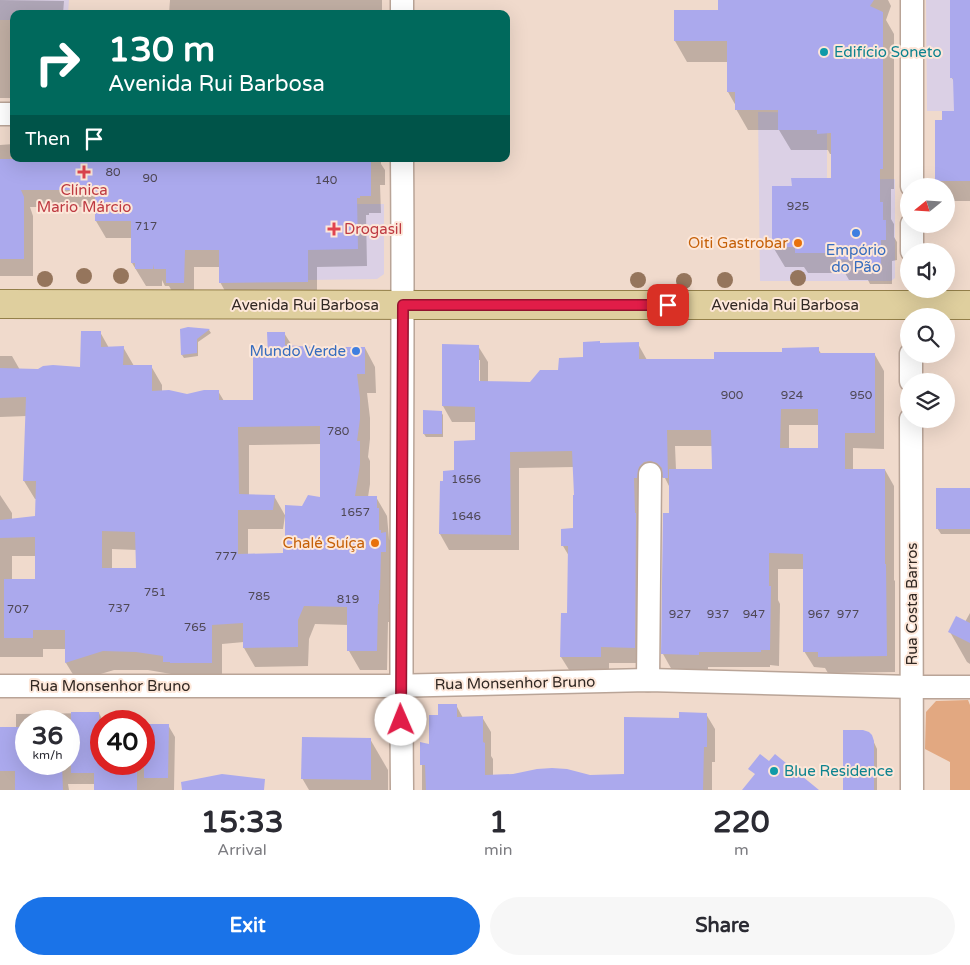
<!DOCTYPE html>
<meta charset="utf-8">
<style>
body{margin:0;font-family:"Varela Round",sans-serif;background:#f7f7f7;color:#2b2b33;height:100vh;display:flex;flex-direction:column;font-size:19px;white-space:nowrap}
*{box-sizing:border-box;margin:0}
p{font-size:16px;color:#7c7c81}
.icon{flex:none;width:28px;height:28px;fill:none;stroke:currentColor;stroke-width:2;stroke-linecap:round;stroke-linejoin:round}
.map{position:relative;height:790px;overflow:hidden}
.sheet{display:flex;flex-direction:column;background:#fff;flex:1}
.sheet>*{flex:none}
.banner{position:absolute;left:10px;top:10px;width:500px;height:152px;border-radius:10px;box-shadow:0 5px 20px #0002;background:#00695c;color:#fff;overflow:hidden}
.needle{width:32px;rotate:252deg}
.buttons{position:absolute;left:900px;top:178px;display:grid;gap:10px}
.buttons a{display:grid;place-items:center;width:55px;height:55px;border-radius:50%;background:#fff;box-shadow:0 5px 20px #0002;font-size:25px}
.speed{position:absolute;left:15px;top:710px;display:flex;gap:10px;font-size:25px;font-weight:700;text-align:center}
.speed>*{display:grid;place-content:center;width:65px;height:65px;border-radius:50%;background:#fff;box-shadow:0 5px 20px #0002;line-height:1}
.speed small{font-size:12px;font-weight:400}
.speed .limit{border:8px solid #d22;background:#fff;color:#111}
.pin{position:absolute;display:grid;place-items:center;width:42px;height:42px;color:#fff;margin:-21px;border-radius:10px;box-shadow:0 2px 8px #0006}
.me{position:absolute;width:55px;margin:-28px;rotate:359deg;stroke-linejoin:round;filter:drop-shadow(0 0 4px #0008)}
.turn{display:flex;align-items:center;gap:18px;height:105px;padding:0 15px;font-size:22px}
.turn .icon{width:65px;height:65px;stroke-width:2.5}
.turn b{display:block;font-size:35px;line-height:42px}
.then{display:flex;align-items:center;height:48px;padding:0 15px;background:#0003;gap:10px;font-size:19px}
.eta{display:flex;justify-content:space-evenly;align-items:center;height:85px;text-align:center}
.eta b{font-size:30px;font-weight:700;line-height:35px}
.cta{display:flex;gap:10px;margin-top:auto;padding:10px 15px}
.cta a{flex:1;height:58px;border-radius:30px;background:#1a73e8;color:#fff;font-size:20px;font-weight:700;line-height:58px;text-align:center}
.cta a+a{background:#f7f7f7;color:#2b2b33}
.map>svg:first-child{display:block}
.commercial{fill:#dbd0e5}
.green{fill:#e2a881}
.shadow{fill:#0003;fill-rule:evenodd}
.building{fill:#aba9ed;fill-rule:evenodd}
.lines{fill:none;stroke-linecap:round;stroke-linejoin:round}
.minor-casing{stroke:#b9a497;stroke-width:25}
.major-casing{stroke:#937f49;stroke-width:30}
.minor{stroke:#fff;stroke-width:22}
.major{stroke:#dfcf9e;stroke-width:28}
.tree{fill:#95755c}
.route-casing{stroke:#92132f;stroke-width:12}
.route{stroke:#e11d48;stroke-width:9}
.culture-dot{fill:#0f9aa8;stroke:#fde7d9;stroke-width:2}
.health-dot{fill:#e0444e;stroke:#fde7d9;stroke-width:2}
.shop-dot{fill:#3f7fe0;stroke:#fde7d9;stroke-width:2}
.food-dot{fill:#e8710a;stroke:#fde7d9;stroke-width:2}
.labels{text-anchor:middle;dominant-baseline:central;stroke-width:4;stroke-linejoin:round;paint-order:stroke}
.number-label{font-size:12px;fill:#4f4855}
.culture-label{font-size:15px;fill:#0d838f;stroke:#fde7d9;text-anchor:start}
.health-label{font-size:15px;fill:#be3a42;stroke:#fde7d9}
.food-label{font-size:15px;fill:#c56008;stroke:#fde7d9;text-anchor:end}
.shop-label{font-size:15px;fill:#366cbe;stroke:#fde7d9}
.street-label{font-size:15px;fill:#302722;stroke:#fde7d9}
</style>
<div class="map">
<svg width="970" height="790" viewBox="0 0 970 790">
<rect width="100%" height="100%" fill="#f0dacc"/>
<g class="commercial">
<polygon points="0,0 69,0 68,14 14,14 14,20 0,20"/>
<polygon points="926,0 970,0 970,111 927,111"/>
<polygon points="758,112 827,113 827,180 895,179 895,278 891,281 760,281"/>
<polygon points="341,204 384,204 384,274 377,279 308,280 308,250"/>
</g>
<polygon class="green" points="968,700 970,705 970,790 950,790 950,762 925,749 926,712 936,701"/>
<g class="shadow">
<polygon points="0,0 64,1 63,14 14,14 14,98 0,98"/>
<polygon points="170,0 382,0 382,14 169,14"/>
<polygon points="719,0 888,0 891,6 886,20 894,34 894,189 891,189 891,219 894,224 894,237 897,242 897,260 892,261 892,284 870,284 868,280 849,280 845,273 808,273 804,267 785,267 773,247 793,187 832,179 832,154 830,154 828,150 791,150 779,130 748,130 736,109 736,106 728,92 728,62 687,62 675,41 719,11"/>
<polygon points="951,0 970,0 970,201 948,201 946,198 946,186 940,186 936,180 943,121 955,112 955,83 952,78"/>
<polygon points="14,144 14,159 381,159 381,164 385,170 385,185 380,185 381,213 369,213 369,215 366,215 367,266 317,267 317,299 230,300 220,282 220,267 194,267 194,300 177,300 169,286 165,286 162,280 162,286 146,286 132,263 132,238 106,238 96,221 96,207 30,207 33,216 33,276 0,276 0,145"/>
<polygon points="188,329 209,330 211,333 198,342 198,356 184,358 182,355"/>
<path d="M100,332L109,348L123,347L134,366H151L162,385V391L187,395L218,391L224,401L255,402L269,357L284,333L293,347L365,348L375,367L376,393H367L370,418V439L368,457L370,461V484L368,497H376L387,516L389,539L396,552L391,570L390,609H389V622H388L387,670H360L349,651V625L315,624L309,639L308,666L255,667L244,648V642L222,644V682L175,680L171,674L148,670H114L77,681L66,663L67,649H43V657H0V495L12,513V520L36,517L37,499H35L24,481L27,416L0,417V356H12L20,370L82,368ZM321,444L322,498L303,507L287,542L284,554L248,555V529H283L285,516L286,517L274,496H249V445ZM112,549L137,550V569H112ZM12,556H36V580H12Z"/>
<path d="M638,344L647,360H715L783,354L818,349L822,355H875L884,371V449L853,448V470H885L894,486V580L895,581V672L828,673L825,668L814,667L804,651V569H778V600L780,604L779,666L770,665V667H708V671L672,670L663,654L664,515H670V488L665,478L659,477L644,663H609V672L571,673L561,657L568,615L569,556L563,546L574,530V467L519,468V550H449L440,534L441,482L444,483L456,472L476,442V422H452L443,406L444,346H478L488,362V382L530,383L560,371L584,358ZM478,360H480V387H477ZM789,425H819V450H789ZM675,446H713V470H676Z"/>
<polygon points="425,412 441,412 443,415 443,437 426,437 424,434"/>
<polygon points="970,489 970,534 941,534 937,528"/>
<polygon points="970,613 970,664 967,662 950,632 965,622"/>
<polygon points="456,705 463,718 482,717 491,732 491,756 493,759 493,776 625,775 680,719 706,714 715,729 715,762 712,762 712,790 422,790 422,744 430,745 439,716"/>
<path d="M99,713L103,721H101V764H144V725H168L175,737L174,790H95V784H68L69,790H0V728H16V714ZM26,721H69V764H26Z"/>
<polygon points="871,736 877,749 877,790 844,790"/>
<polygon points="370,739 388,770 388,790 309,790 302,778"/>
</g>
<g class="building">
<polygon points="718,0 874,0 870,6 883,12 883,169 880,169 880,202 883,202 883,220 886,220 886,240 881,240 881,264 857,264 857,260 836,259 836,253 795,253 795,247 772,247 772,186 792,186 791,178 831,178 831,133 817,134 817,130 778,130 778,110 735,110 735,92 727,92 727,41 674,41 674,10 718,10"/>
<polygon points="950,0 970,0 970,181 935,181 935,120 942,120 942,111 954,111 953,78 950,78"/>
<polygon points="0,159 371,159 371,196 360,196 360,198 357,198 358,249 308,250 308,282 219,283 219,250 185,250 184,283 166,283 166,269 154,269 153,264 153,269 135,269 135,263 131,263 131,221 95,221 95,190 21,190 24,197 24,259 0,259"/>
<polygon points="188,327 210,329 197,339 197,353 181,355 180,329"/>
<path d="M81,331H101V347L124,346L123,365H152V391L169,390L187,394L204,390H219V400H253V356H268L267,332H285V345L313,347H365V374H357L360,398V419L357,441H360V464L355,496H377V508H379V530H381V533L386,532V552H381L380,590H379V604H378L377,651H347V607L304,606L298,620V647L243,648V623L212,625V663H170V662H163V656L136,652L103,651L65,663V630H33V638H4V579H35V537L0,538V520L35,516L36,481H23L26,397L0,398V368L38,369L43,366L53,365L80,367ZM320,426V497L308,495L302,506L285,505V541H283V553L238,554V510H273L275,495L239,494L238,427ZM102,531L135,532L136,568H102Z"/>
<path d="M600,341V343L639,342V359H714V352H782V348L819,347V353H875V433H845V469H885V564H886L887,656L818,657V652H803V554L769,553V586H771L770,650H761V652H699V655L661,654L663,513H669V469H712L711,430H667L668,478H663L662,468L657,463L650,461L644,462L639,467L637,478H634L635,513H636L635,648L601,647V657H560L561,613H567L568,546H561V529L573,528V495H574L572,451L510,452L511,535L439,534L440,481H443V471L454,470V441L475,440V407L442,406V344L479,345V381L530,382L540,370H558L559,358L583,357V342ZM781,409H818V448H780Z"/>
<polygon points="423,410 442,411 442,434 423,434"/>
<rect x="936" y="488" width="34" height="41"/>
<polygon points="956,616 970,623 970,643 948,632"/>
<polygon points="438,704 457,704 457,717 483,716 483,742 485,743 485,775 513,774 537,769 552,768 567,769 590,775 624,774 624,717 679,718 679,712 707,713 707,747 704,747 703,790 426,790 425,765 420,765 420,742 429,744 429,715 438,715"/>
<polygon points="71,712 99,712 99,763 101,764 137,764 137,790 94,790 94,773 71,773"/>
<polygon points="144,724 169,724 168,778 144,778"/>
<polygon points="0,727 26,727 26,764 62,764 63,790 15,790 15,771 0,771"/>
<polygon points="843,730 863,730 869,732 872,735 874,741 874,790 843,790"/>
<polygon points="302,737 371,738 371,780 301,779"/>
<polygon points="760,754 769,761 775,754 819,790 742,790 755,774 748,769"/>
<polygon points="222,774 265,779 264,790 182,790 181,782"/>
</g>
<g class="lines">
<g class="minor-casing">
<g id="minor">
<polyline points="402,14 402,0"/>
<polyline points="0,114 14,114"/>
<polyline points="912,186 912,0"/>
<polyline points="912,224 912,251"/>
<polyline points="911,381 911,354"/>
<polyline points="911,419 912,790"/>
<polyline points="648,680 650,474"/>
<polyline points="0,686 389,686 648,680 912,687 970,687"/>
<path d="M402,790C400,580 404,369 402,159"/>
</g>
</g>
<g class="major-casing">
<polyline id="major" points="0,304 426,305 970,305"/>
</g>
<use href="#minor" class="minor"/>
<use href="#major" class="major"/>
</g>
<g class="tree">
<circle cx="84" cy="276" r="8"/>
<circle cx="121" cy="276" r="8"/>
<circle cx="798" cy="278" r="8"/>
<circle cx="45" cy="279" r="8"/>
<circle cx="638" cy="280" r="8"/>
<circle cx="725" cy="280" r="8"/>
<circle cx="684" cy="281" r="8"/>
</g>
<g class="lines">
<g class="route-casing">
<polyline id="route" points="401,720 403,305 668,305"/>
</g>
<use href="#route" class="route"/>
</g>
<g class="culture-dot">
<circle cx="824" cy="52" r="5"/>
<circle cx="774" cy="771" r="5"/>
</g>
<g class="health-dot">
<path d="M81.5 164.5h5v5h5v5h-5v5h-5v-5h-5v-5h5z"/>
<path d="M331.5 221.5h5v5h5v5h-5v5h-5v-5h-5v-5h5z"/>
</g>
<g class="shop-dot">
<circle cx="856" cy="233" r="5"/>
<circle cx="356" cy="351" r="5"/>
</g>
<g class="food-dot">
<circle cx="798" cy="243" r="5"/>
<circle cx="375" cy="543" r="5"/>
</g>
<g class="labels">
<g class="number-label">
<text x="113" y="172">80</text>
<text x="150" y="178">90</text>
<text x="326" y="180">140</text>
<text x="798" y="206">925</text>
<text x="146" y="226">717</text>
<text x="732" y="395">900</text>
<text x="792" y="395">924</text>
<text x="861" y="395">950</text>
<text x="338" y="431">780</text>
<text x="466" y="479">1656</text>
<text x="355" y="512">1657</text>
<text x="466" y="516">1646</text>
<text x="226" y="556">777</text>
<text x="155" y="592">751</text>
<text x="259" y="596">785</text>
<text x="348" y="599">819</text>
<text x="119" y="608">737</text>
<text x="18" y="609">707</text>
<text x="680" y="614">927</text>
<text x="718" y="614">937</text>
<text x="754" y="614">947</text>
<text x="819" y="614">967</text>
<text x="848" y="614">977</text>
<text x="195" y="627">765</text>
</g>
<g class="culture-label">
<text x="834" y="52">Edifício Soneto</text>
<text x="784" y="771">Blue Residence</text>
</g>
<g class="health-label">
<text x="84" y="190">Clínica<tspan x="84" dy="17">Mario Márcio</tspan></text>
<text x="344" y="229" text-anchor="start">Drogasil</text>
</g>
<g class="food-label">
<text x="788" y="243">Oiti Gastrobar</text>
<text x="365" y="543">Chalé Suíça</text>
</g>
<g class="shop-label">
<text x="856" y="250">Empório<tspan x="856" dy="17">do Pão</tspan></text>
<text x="346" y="351" text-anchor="end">Mundo Verde</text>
</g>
<g class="street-label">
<text x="305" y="305">Avenida Rui Barbosa</text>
<text x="785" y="305">Avenida Rui Barbosa</text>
<text transform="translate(912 604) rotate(-90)">Rua Costa Barros</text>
<text transform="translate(515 683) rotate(-1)">Rua Monsenhor Bruno</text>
<text x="110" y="686">Rua Monsenhor Bruno</text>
</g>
</g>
</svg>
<div class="buttons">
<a><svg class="needle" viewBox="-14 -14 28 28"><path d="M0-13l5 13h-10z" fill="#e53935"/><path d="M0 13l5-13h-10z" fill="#7c7c81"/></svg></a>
<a><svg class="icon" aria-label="sound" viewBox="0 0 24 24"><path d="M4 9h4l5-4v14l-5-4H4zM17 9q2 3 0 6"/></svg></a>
<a><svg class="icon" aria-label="search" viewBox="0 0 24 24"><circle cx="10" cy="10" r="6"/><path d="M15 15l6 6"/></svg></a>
<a><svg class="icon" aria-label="layers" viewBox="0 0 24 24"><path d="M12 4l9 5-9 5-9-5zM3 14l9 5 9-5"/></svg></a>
</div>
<div class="speed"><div>36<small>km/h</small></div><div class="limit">40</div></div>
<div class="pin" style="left:668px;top:305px;background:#d93025"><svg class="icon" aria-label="arrive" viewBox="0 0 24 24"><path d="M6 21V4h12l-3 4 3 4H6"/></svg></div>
<svg class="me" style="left:401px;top:720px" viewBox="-20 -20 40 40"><circle r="19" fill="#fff"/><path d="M0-13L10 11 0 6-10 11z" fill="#e11d48"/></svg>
<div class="banner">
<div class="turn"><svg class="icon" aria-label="right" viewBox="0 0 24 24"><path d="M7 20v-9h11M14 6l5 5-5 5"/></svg><div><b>130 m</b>Avenida Rui Barbosa</div></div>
<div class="then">Then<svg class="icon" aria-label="arrive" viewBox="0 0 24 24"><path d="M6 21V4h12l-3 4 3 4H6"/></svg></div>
</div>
</div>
<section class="sheet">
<div class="eta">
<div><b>15:33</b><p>Arrival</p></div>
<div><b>1</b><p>min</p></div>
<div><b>220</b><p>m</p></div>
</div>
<div class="cta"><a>Exit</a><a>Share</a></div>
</section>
